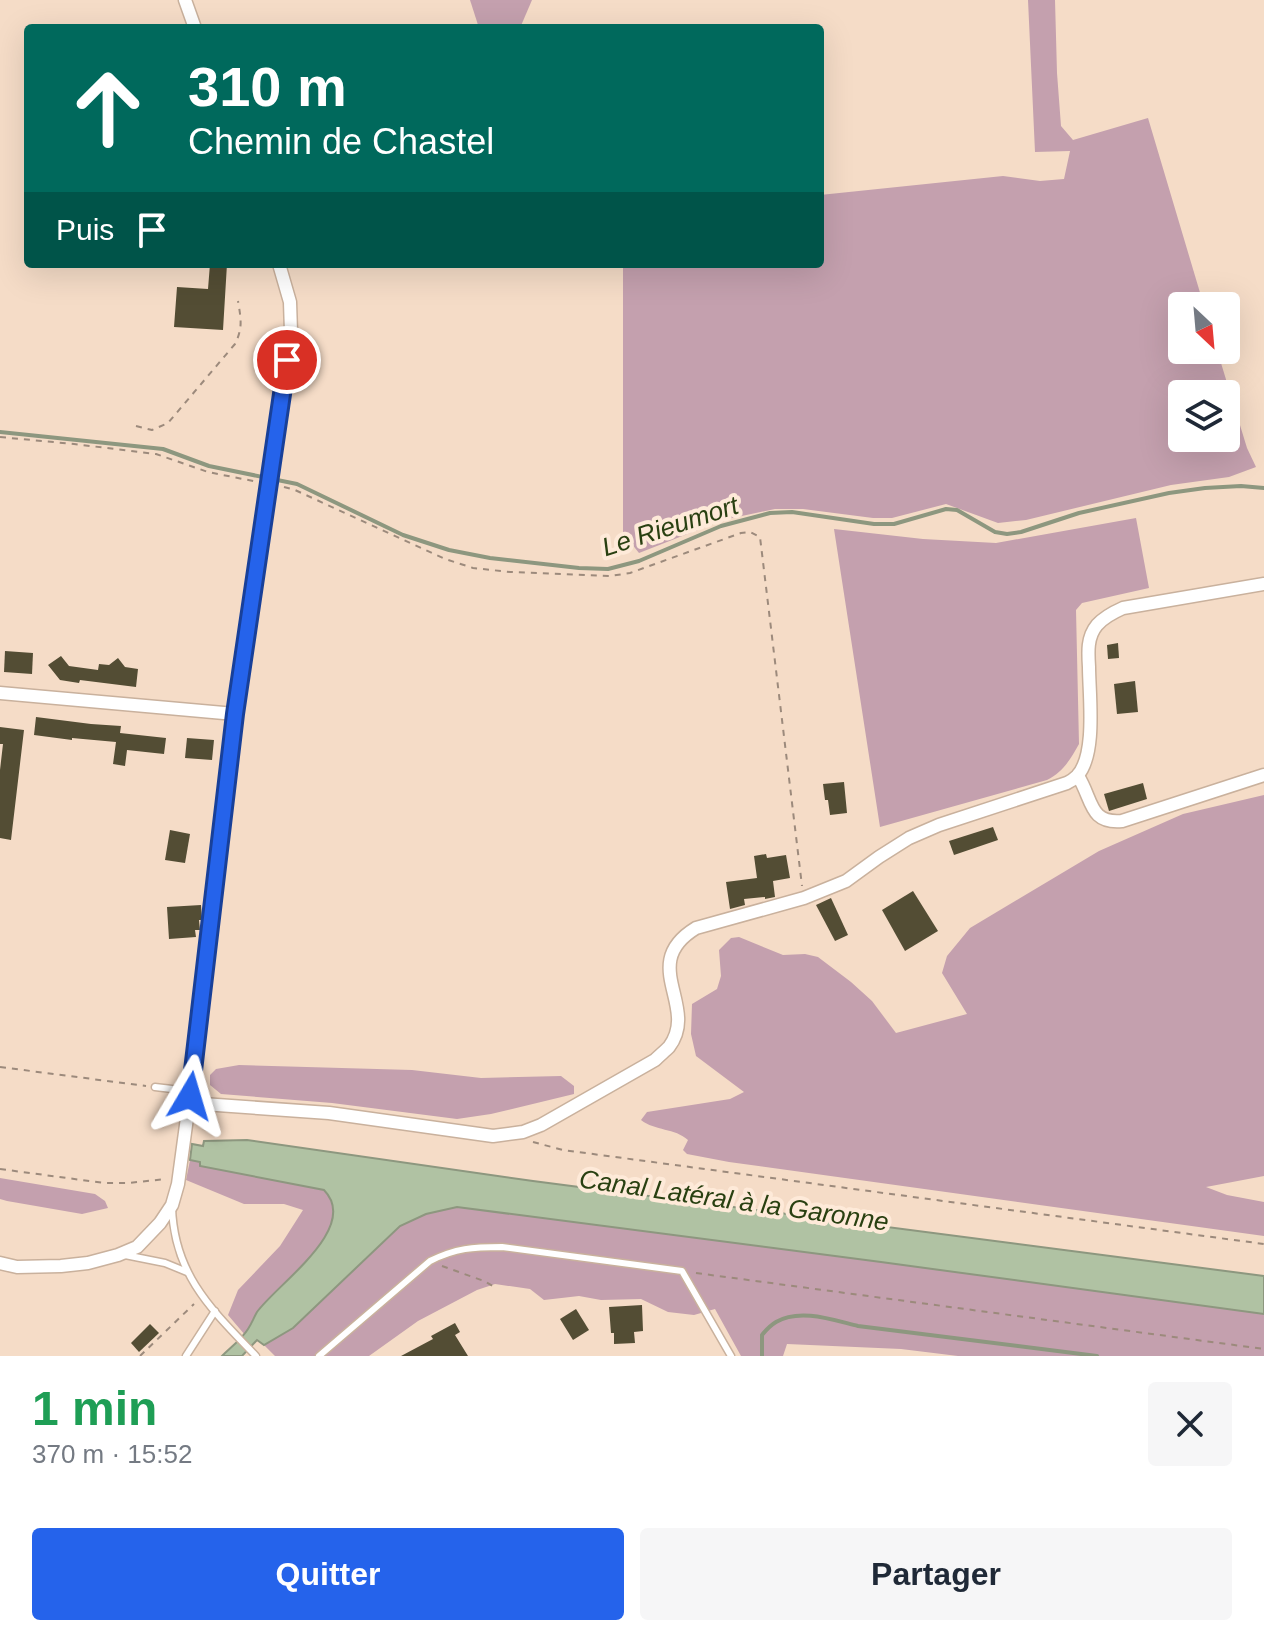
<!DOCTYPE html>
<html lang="fr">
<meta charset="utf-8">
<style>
body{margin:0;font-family:Arial,sans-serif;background:#f6f6f7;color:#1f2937;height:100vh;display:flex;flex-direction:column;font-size:30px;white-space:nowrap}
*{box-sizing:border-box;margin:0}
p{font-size:26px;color:#747a83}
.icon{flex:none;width:44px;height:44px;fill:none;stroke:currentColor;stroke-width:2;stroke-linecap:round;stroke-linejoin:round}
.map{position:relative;height:1356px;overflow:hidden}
.drawer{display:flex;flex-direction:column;background:#fff;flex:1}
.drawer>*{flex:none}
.hud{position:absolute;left:24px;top:24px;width:800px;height:244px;border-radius:8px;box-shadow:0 8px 32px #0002;background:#00695c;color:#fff;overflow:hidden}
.needle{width:52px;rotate:154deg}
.fabs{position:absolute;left:1168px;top:292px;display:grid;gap:16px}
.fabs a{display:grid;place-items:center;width:72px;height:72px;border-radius:8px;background:#fff;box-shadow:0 8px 32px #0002;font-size:40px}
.pin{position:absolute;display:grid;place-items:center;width:68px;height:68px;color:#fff;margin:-34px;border:4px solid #fff;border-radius:50%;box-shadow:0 2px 8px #0007}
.me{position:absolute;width:88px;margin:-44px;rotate:7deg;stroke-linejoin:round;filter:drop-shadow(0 0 6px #0008)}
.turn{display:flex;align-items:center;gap:28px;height:168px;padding:0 32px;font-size:36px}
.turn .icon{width:104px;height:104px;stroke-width:2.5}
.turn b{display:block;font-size:56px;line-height:68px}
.then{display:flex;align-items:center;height:76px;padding:0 32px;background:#0003;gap:16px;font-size:30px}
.round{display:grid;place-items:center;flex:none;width:84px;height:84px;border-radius:8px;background:#f6f6f7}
.overview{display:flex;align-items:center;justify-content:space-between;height:136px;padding:0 32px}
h1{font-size:48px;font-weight:800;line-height:60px;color:#1e9e55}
.button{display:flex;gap:16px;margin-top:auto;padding:16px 32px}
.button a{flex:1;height:92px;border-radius:8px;background:#2563eb;color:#fff;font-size:32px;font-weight:800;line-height:92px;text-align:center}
.button a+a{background:#f6f6f7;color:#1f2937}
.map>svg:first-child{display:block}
.forest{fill:#c4a0ae;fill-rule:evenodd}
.water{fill:#b0c2a3;stroke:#8d977f;stroke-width:2}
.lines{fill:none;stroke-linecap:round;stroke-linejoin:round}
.stream{stroke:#8d977f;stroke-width:4}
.building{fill:#534d34}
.lane-casing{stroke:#c9b19d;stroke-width:9}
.street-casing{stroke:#c9b19d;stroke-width:15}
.path{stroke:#9c8a7c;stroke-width:2;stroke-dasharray:6 6;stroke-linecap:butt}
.lane{stroke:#fff;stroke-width:6}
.street{stroke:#fff;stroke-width:12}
.route-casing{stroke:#184099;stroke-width:20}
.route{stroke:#2563eb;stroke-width:14}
.labels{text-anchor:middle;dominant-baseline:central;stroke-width:8;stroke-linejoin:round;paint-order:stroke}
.water-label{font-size:26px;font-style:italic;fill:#294011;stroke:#feead9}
</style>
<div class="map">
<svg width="1264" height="1356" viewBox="0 0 1264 1356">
<rect width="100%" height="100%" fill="#f5dcc7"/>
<g class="forest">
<polygon points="470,0 532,0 520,28 479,28"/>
<path d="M1028,0H1055L1057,73L1061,126L1073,140L1148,118L1204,306H1182V350H1217L1247,448L1256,467L1229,477L1171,485L1026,520L998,523L946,504L892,518H873L803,509H775L723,520L639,553L623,533V264H820V195L1003,176L1040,181L1064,179L1070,151L1035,152ZM1182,394H1226V438H1182Z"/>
<path d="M1136,518L1149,588L1082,603L1076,610L1079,744C1070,760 1063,772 1047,780L880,827L834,529L923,539L996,543Z"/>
<path d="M1264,795V1176L1206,1187L1227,1195L1264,1202V1236L729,1162L687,1154L683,1150L688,1140C675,1128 655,1131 641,1120L647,1112L730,1099L744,1092L696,1056L691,1034L692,1004L717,989L721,976L719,950L731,938L739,937L783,955L805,954L818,957L851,982L872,1001L896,1033L967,1014L942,973L947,956L970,928L1099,851L1183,814Z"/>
<polygon points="239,1065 412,1070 481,1078 561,1076 574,1086 574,1094 491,1114 457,1119 332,1103 221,1094 210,1085 210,1075 216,1069"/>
<path d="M190,1160L200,1162L201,1166L324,1190C361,1229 277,1285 257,1313C252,1319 249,1328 245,1335L228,1315L238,1290L280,1246L303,1210L284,1204H244L186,1180Z"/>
<polygon points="0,1178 95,1194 105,1201 108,1208 82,1214 7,1201 0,1199"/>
<polygon points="457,1207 881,1262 1264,1314 1264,1356 958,1356 901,1349 787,1344 783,1356 741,1356 715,1309 694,1315 668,1312 641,1299 601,1300 579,1296 544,1300 530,1289 495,1284 477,1290 418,1321 369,1356 275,1356 264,1345 293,1328 400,1226 426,1214"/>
</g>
<path class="water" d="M247,1140L533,1181L1264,1276V1314L881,1262L457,1207L426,1214L400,1226L293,1328L264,1345L257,1340L242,1356H222C231,1347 242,1339 248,1329C252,1323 254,1317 257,1312C277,1284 361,1228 324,1190L200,1166V1162L190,1160L192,1144L203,1146L204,1141Z"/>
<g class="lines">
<g class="stream">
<polyline points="0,432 163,449 209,466 297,484 403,535 449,550 490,558 579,568 608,569 639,561 721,526 770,513 792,512 874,524 894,524 946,509 957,510 995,532 1007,534 1021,532 1079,513 1169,493 1205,488 1241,486 1264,488"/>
<path d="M762,1356V1335C766,1330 771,1325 776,1322C800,1308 833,1320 858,1326L1097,1356"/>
</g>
</g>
<g class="building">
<polygon points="210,264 227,264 223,330 174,327 177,287 208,289"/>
<polygon points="1118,643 1119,658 1108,659 1107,645"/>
<polygon points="5,651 33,653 32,674 4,672"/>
<polygon points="61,656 69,666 98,670 99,664 109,665 118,658 125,667 138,669 136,687 80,680 79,683 60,680 48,665"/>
<polygon points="1135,681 1138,712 1117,714 1114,684"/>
<polygon points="36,717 91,724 121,726 120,733 166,738 164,754 127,750 125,766 113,764 116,742 72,738 72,740 34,735"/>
<polygon points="0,727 24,730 11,840 0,838 0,770 3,744 0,744"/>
<polygon points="187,738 214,740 212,760 185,758"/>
<polygon points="844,782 847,813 830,815 828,800 825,800 823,784"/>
<polygon points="1143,783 1147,799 1109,811 1104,794"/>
<polygon points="993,827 998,840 954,855 949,841"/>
<polygon points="170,830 190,834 185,863 165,860"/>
<polygon points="766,854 767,858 786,855 790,878 773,881 775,897 765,899 765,897 744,899 745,905 730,909 726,882 757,878 754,856"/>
<polygon points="913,891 938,931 905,951 882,910"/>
<polygon points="831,898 848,935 835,941 816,905"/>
<polygon points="201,905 202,920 199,920 200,930 195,930 196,937 169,939 167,907"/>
<polygon points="642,1305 643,1331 634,1332 635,1343 614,1344 614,1333 611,1333 609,1307"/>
<polygon points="576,1309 589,1330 573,1340 560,1319"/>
<polygon points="455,1323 460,1332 455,1335 468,1356 401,1356 433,1339 431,1336"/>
<polygon points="150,1324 159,1333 139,1352 131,1343"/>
</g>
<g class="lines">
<g class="lane-casing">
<g id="lane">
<polyline points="155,1087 172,1089 190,1096"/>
<path d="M172,1207C174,1275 212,1310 256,1356"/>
<polyline points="125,1255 165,1263 187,1272"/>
<polyline points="186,1356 215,1311"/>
<path d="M319,1356L430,1261C456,1248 473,1247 502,1247L682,1271L731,1356"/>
</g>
</g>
<g class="street-casing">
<g id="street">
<polyline points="185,0 195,28"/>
<polyline points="0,693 235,714"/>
<path d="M1078,776C1093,800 1089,824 1122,821L1264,775"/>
<path d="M189,1103L329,1113L493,1136L523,1132L541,1125L655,1060C659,1056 665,1051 669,1047C700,1006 637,964 696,928L804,898L846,881L879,857L909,838L939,825L1067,783C1071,781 1074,779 1077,776C1097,755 1089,694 1089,667C1088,652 1087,637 1097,625C1104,617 1114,612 1123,608L1264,584"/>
<polyline points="0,1263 17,1267 61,1266 88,1263 118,1255 137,1247 160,1223 172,1205 178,1184 189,1103 235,714 270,484 291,332 290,302 279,264"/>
</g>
</g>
<g class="path">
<path d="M136,426L152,430L168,423L235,344C243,328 241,319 238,301"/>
<polyline points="0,437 74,444 156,454 208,472 258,482"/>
<polyline points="284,487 295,490 445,559 473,568 510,572 610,576 630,573 741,533 750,532 760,537 802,886"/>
<polyline points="0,1067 146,1086"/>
<polyline points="533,1142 563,1150 1264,1244"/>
<polyline points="0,1169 104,1183 128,1183 166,1179"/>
<polyline points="442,1266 484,1281 496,1288"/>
<polyline points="696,1273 1264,1349"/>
<polyline points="140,1356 194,1304"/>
</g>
<use href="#lane" class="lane"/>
<use href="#street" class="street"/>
</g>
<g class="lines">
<g class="route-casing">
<polyline id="route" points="190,1096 235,714 287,360"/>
</g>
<use href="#route" class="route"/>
</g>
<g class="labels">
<g class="water-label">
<text transform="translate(670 526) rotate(-18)">Le Rieumort</text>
<text transform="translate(734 1200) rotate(8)">Canal Latéral à la Garonne</text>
</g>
</g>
</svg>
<div class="fabs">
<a><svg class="needle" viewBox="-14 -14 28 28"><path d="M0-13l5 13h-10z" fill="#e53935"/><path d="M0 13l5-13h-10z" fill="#747a83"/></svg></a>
<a><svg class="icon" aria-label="layers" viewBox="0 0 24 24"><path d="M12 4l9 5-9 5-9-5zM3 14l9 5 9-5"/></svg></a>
</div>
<div class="pin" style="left:287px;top:360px;background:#d93025"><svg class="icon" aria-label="arrive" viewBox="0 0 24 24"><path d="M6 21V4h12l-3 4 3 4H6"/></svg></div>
<svg class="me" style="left:190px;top:1096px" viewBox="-20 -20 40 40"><path d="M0-17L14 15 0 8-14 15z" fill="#2563eb" stroke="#fff" stroke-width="4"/></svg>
<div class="hud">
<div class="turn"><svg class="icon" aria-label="ahead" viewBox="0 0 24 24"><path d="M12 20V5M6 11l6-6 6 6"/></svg><div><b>310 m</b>Chemin de Chastel</div></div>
<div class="then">Puis<svg class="icon" aria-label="arrive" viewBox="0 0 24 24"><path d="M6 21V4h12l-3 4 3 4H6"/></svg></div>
</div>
</div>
<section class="drawer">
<div class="overview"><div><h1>1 min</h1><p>370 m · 15:52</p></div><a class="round"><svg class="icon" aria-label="close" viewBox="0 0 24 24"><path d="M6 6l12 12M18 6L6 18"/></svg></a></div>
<div class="button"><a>Quitter</a><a>Partager</a></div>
</section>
